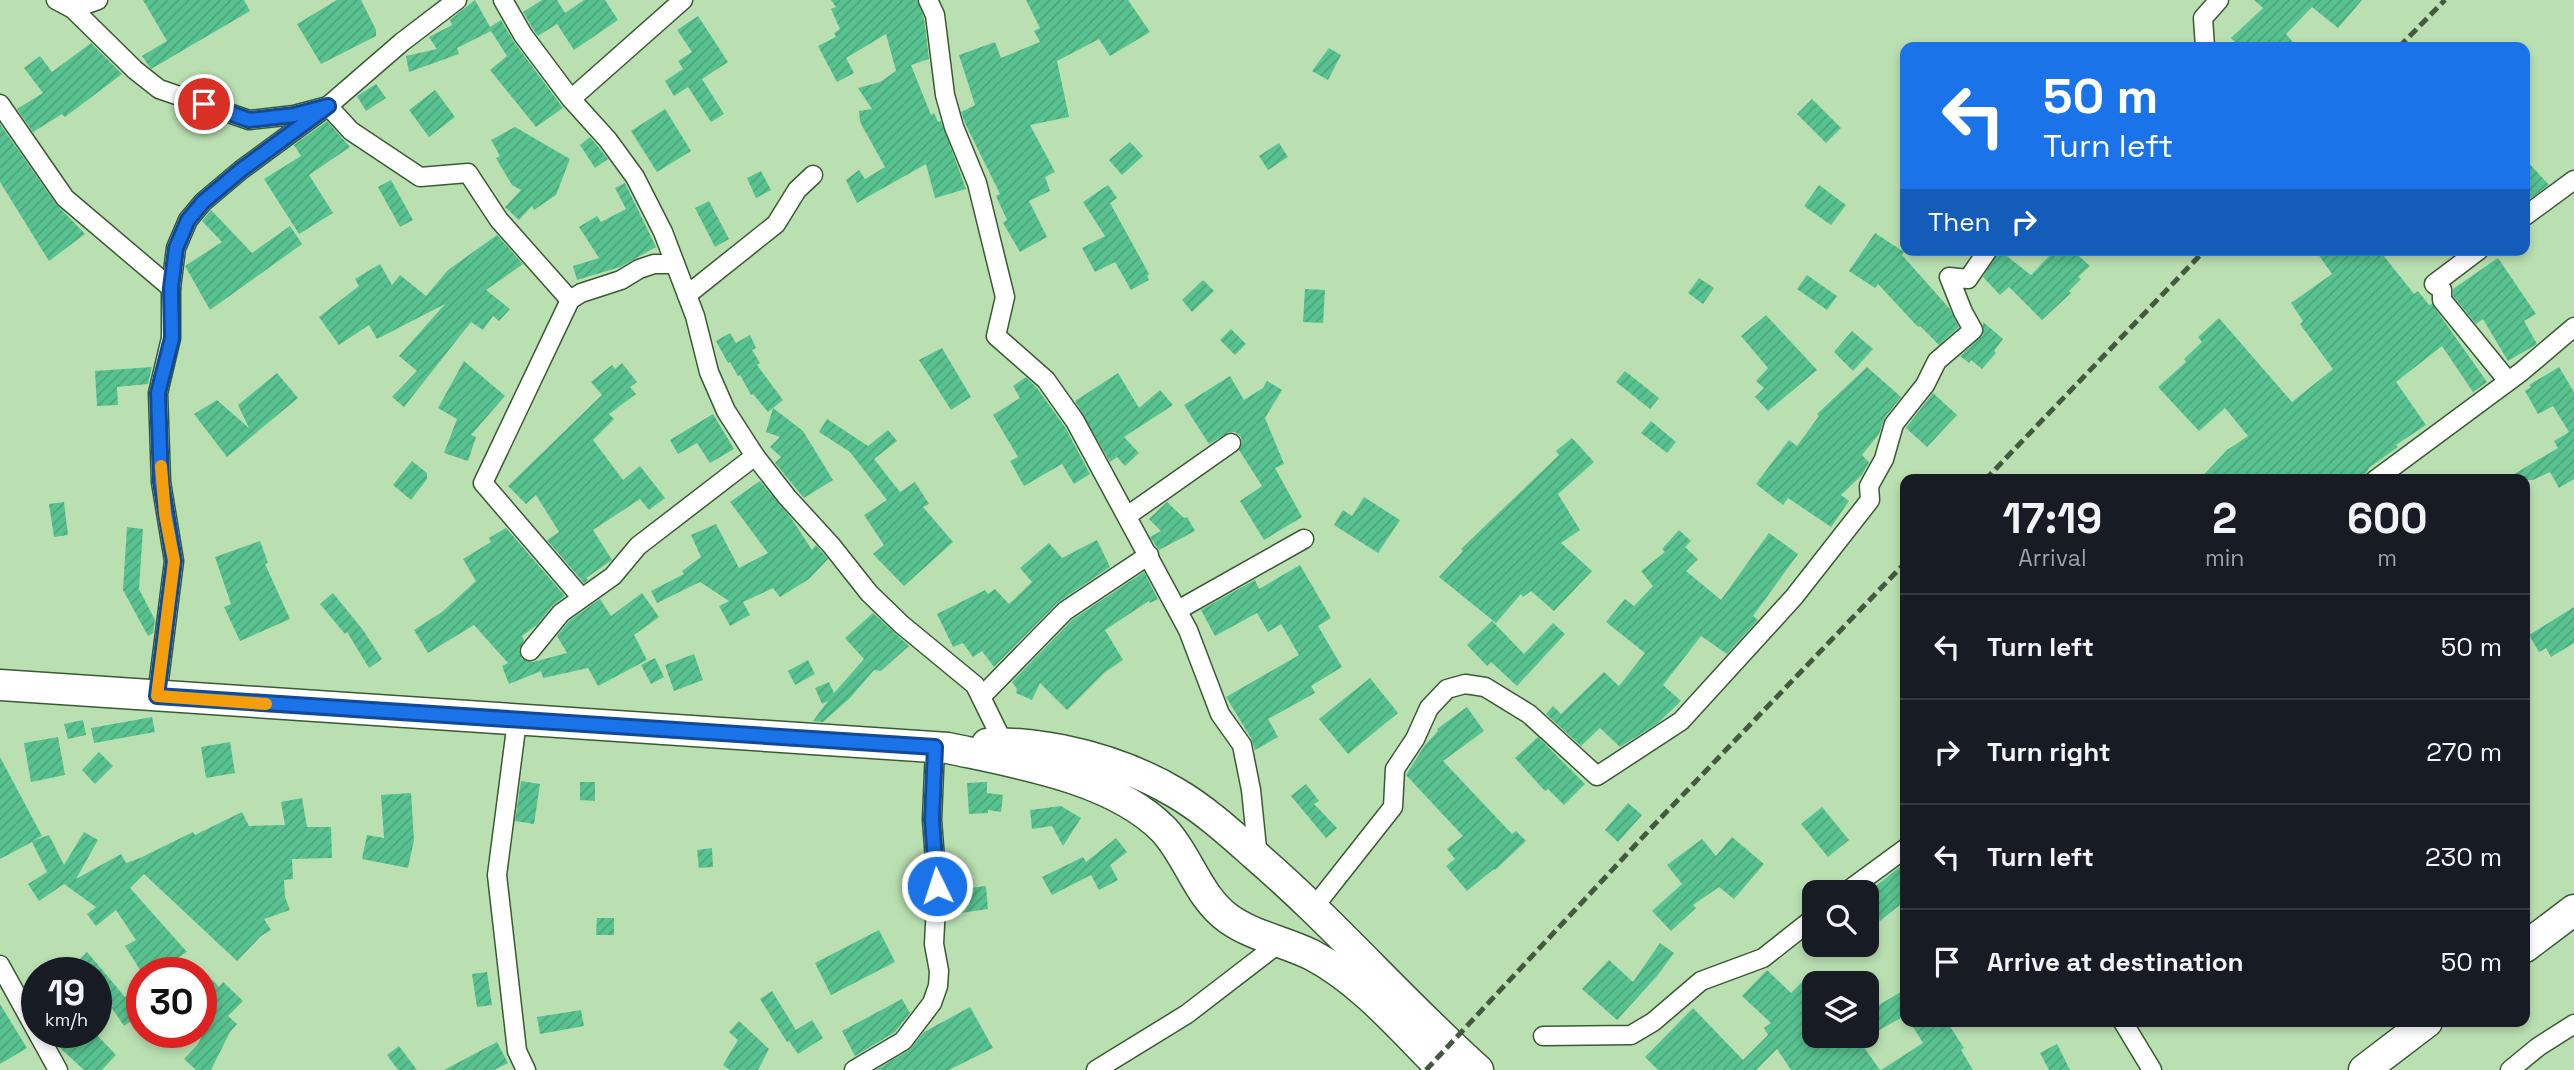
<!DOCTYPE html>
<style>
body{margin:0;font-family:"Space Grotesk",sans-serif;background:#20242c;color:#f1f3f6;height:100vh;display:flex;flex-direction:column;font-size:26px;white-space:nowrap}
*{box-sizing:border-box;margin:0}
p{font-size:23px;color:#9ea1a6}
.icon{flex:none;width:38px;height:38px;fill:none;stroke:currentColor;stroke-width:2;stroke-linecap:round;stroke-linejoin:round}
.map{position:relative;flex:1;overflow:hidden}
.details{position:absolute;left:1900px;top:474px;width:630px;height:553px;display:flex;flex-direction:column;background:#171b24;border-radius:14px;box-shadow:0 4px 10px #0003}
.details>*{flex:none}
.top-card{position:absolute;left:1900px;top:42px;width:630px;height:214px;border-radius:14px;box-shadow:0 4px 10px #0003;background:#1a73e8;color:#fff;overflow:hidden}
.controls{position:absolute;left:1802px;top:880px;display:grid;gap:14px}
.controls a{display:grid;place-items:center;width:77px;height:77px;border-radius:14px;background:#171b24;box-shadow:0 4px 10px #0003;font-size:35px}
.speed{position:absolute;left:21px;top:957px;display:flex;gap:14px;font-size:35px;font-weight:700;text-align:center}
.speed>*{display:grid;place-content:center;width:91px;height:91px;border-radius:50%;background:#171b24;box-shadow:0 4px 10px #0003;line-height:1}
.speed small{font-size:18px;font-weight:400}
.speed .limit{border:10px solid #d22;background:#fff;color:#111}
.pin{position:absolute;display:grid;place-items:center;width:60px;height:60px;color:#fff;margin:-30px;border:4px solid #fff;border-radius:50%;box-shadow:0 2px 7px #0007}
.me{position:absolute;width:77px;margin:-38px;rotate:356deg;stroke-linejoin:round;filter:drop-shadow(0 0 5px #0008)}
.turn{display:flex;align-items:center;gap:24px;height:147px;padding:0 28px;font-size:32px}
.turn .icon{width:91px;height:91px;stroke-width:2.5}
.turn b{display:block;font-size:49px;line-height:60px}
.then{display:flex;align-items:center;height:66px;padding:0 28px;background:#0003;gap:14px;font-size:26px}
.eta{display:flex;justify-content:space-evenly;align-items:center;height:119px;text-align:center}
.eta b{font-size:42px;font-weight:700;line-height:49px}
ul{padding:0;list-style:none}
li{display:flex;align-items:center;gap:21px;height:105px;padding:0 28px;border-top:2px solid #363941}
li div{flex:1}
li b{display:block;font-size:26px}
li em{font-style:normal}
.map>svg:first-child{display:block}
.building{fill:url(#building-hatch)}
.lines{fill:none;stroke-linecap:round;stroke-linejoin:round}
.minor-casing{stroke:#395a33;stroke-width:21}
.trunk-casing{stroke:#395a33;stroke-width:33}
.minor{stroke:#fff;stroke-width:18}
.trunk{stroke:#fff;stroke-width:30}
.rail{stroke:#445a40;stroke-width:5;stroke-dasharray:10 5;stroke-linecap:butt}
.route-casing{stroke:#114b97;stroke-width:18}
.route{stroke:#1a73e8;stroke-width:12}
.slow{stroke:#f59e0b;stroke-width:12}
</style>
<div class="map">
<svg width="2574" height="1070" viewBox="0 0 2574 1070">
<defs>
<pattern id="building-hatch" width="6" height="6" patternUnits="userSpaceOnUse" patternTransform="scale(1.75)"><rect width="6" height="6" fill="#58c290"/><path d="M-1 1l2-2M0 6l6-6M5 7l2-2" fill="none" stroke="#4ba67b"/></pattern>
</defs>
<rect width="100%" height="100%" fill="#bae0b2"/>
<g class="building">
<polygon points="143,0 244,0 250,11 151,69 142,56 167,41"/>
<polygon points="337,0 361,0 376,30 376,36 321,64 297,24"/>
<polygon points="475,0 490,27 501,20 514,42 563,108 536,127 490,70 507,56 491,31 457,48 459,54 409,72 406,56 437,49 429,37 452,25 450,20"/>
<polygon points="542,0 557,0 565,13 584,0 605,0 618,20 574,50 557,24 538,36 533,29 523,12"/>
<polygon points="831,0 917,0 924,18 929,59 911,65 931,115 934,113 938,122 941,121 966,189 935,198 926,164 857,203 846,180 859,170 865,179 885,167 860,122 859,111 872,109 858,88 880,82 896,71 886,34 846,58 854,73 837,82 818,46 836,37 834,33 840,29 831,9 836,7"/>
<polygon points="1026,0 1128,0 1150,32 1110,56 1099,39 1057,61 1069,117 1030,125 1055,172 1045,177 1050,191 1029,201 1047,237 1020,252 1003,223 1007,220 996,196 1000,194 965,123 961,112 975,105 959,55 995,42 1001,58 1040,42 1034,31 1040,28"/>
<polygon points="2254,0 2362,0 2338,28 2312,7 2286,34 2297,47 2240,47 2231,38 2263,8"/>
<polygon points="698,16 728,62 702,79 724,114 711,122 688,87 674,96 665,81 683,69 678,61 692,52 677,30"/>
<polygon points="91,43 122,74 65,117 62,114 33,132 17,109 43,93 24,68 40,56 52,72"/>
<polygon points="1329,48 1341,55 1328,80 1312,71"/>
<polygon points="376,84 386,98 366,111 357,96"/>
<polygon points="435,90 455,117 429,137 409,110"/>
<polygon points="1812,99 1841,128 1826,143 1797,114"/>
<polygon points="665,109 691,151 657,172 631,131"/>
<polygon points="327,121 350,147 309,175 333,213 299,234 264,179 301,156 294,145"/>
<polygon points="0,124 56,204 85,234 49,261 0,182"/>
<polygon points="515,127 570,159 556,195 534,210 532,206 519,220 505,207 521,190 512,185 496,158 500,156 491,140"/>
<polygon points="590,137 608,159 595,168 580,145"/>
<polygon points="1130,142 1143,156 1122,175 1109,160"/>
<polygon points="1279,143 1288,157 1268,170 1259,156"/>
<polygon points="2525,159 2549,185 2531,198 2525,192"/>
<polygon points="761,171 771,190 756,198 747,178"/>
<polygon points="391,180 413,220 400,227 378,187"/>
<polygon points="625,183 656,247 620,267 577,280 573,266 599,258 579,227 597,216 601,222 626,209 615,188"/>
<polygon points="1108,185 1117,198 1110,203 1149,274 1147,276 1149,280 1131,290 1115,262 1095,272 1082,248 1105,236 1083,202"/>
<polygon points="1819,185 1846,205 1831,225 1804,206"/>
<polygon points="709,201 729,239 715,247 695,208"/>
<polygon points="211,210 252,253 290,226 302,244 210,310 185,266 222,242 202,221"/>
<polygon points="1875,233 1904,252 1902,255 1949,308 1959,327 1939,345 1920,326 1918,327 1878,284 1875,288 1849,271"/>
<polygon points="497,235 523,264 486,290 510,309 499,321 493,316 483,330 471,322 404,407 392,397 417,371 399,356 445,304 377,339 369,325 339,345 319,317 359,286 355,279 380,264 392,285 400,275 426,296 448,270"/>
<polygon points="1999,250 2031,275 2055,250 2072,250 2090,266 2078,277 2081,279 2069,291 2071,293 2042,320 2009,287 2000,295 1983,277"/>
<polygon points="2315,250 2379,250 2414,294 2418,291 2429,305 2432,304 2487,382 2473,392 2442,346 2396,382 2426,425 2396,445 2398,447 2369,468 2363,480 2199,480 2227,450 2248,436 2225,408 2199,431 2158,387 2186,362 2184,359 2202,342 2198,337 2219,318 2292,402 2333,369 2300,324 2303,321 2291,303 2332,274"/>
<polygon points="2498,258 2536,314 2524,321 2537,344 2508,361 2483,319 2476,324 2453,296 2453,289"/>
<polygon points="1807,275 1837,296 1827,310 1797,289"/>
<polygon points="1699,278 1714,288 1703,304 1688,293"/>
<polygon points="1203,280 1214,291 1192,312 1182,300"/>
<polygon points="1305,289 1325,290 1323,323 1303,322"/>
<polygon points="1766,315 1817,370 1768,411 1755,397 1764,388 1756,381 1768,368 1741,336"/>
<polygon points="1983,322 2003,339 1994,351 1996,353 1982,369 1971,360 1969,363 1960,356 1983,335"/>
<polygon points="1231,329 1246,344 1235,355 1220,340"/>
<polygon points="1852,331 1873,349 1853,371 1834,352"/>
<polygon points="730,333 736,343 750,335 756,348 752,350 760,363 757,365 783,400 768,412 753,394 751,395 740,375 738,376 730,362 728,363 716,341"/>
<polygon points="942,348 971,397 951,410 919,360"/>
<polygon points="464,361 505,396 471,435 476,437 468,461 444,453 457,419 438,408"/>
<polygon points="622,363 637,382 630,387 636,394 609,414 614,419 593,440 623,480 640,466 665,498 649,510 640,499 593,530 612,560 586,578 588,580 584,583 547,540 559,532 536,495 526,504 508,486 602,395 591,382 612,365 615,369"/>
<polygon points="152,367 148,384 117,387 118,405 97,406 95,371"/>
<polygon points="1867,367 1901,397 1885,417 1879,434 1862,455 1869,462 1862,475 1841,495 1849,501 1831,527 1788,498 1783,505 1756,484 1789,440 1797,446 1819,416 1817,414"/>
<polygon points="2559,367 2574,392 2574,479 2559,488 2550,472 2533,480 2504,480 2558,448 2554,441 2569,432 2553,406 2538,414 2525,391 2531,387 2529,385"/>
<polygon points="1625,371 1659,398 1650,409 1616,382"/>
<polygon points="277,373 298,398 227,457 194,414 217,400 249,428 238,405"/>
<polygon points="1118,373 1139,408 1160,390 1173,405 1124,437 1139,453 1125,466 1117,457 1110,462 1075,401"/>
<polygon points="1230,376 1244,400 1263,388 1267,381 1282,390 1265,418 1284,464 1275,468 1302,517 1264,540 1240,501 1262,486 1239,450 1242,443 1241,437 1235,432 1229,432 1209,444 1184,405"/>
<polygon points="1026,377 1037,388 1065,427 1090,474 1074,484 1062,464 1024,486 1010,461 1018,457 993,415 1020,398 1013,386"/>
<polygon points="1933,393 1957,415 1927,447 1906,428"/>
<polygon points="773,408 803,431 833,480 804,498 775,463 781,457 770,447 780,437 766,432"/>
<polygon points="713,414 734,449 710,463 697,443 678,454 670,440"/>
<polygon points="827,419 868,446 888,430 897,441 874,459 900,492 915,482 929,504 923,507 953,542 904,586 873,554 884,545 864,515 887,500 850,452 819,432"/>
<polygon points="1651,421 1676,442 1667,453 1641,433"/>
<polygon points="1572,438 1594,462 1558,494 1580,530 1561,543 1592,571 1554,611 1531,591 1523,597 1521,594 1496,623 1439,577 1463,551 1461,549 1559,455 1556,451"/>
<polygon points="412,461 427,473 427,479 411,500 393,485"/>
<polygon points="760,481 791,518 812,550 816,545 828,559 809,579 780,597 773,588 743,602 750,615 730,626 719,606 729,601 700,582 657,603 651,591 684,574 682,571 701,557 691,535 716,524 739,568 768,553 730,502"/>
<polygon points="1364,497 1400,520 1378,553 1334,525 1343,510 1352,516"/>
<polygon points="64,502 68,535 54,537 49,504"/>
<polygon points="1167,502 1184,518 1187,517 1195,531 1159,550 1150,537 1161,531 1149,519"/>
<polygon points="127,527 143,529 139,589 155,620 153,633 148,636 123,590"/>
<polygon points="506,528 565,596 552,606 537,625 522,636 524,640 519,650 522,659 533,662 567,653 557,636 569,621 600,599 611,616 642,593 659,617 634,635 647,660 598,686 588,668 543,678 541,671 509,684 502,666 508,663 474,625 428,653 414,630 442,612 476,581 463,559 491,542 489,538"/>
<polygon points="1679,530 1691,541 1685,547 1698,559 1686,571 1721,600 1769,533 1798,554 1753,616 1758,620 1727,654 1701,636 1663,685 1681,701 1658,723 1620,747 1600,728 1581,746 1546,714 1553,706 1561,714 1604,672 1619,686 1645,653 1606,622 1625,599 1634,606 1653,586 1641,571 1665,552 1662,549"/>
<polygon points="1097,540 1110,567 1057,603 994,667 982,651 973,657 963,643 953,647 937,614 985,590 988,594 995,589 1009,604 1032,582 1020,568 1049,543 1062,558"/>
<polygon points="260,541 268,563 265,564 290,619 240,641 224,607 231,604 215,557"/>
<polygon points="1300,565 1331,618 1318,626 1342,667 1311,686 1315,693 1268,719 1278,737 1255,750 1251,738 1226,697 1299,655 1281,624 1268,632 1257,613 1215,636 1201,610 1255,580 1259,589"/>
<polygon points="1144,572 1158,599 1150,603 1149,601 1105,630 1123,660 1105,672 1067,710 1040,683 1032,700 1016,693 1017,689 1012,682 1072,620"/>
<polygon points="333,593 363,630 382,659 369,668 347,632 345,634 320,604"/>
<polygon points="2574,607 2574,643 2551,657 2546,648 2539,652 2529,635"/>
<polygon points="873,613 909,646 881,671 874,670 850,698 823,722 813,721 828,701 822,704 815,688 829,682 834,693 864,659 845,638"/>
<polygon points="1492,621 1524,654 1553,623 1565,634 1517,686 1491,662 1487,666 1467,645"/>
<polygon points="694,654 703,680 674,691 665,665"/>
<polygon points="655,658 664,677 651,684 641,665"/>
<polygon points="808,660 815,674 795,685 788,671"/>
<polygon points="1370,678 1398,713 1348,754 1319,719"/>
<polygon points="1467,707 1484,731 1443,761 1512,834 1516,831 1526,841 1495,870 1494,869 1467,891 1446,866 1455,859 1447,849 1463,836 1406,775 1425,745 1438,731 1437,729"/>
<polygon points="152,717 155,732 94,743 91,728"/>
<polygon points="83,720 86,735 68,739 64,724"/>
<polygon points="58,737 65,775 31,782 24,743"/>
<polygon points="1538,737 1585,784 1564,805 1548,789 1545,791 1515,758"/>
<polygon points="230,742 235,773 206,778 201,747"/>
<polygon points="99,752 113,766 95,784 82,770"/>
<polygon points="0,757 42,836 32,841 49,835 64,865 84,832 98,840 76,879 121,854 126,863 140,858 193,832 195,835 242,812 249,826 285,825 281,802 302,798 307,827 331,827 332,858 292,859 293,879 284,880 285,897 290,910 264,919 271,930 261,936 237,961 144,874 130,888 187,952 155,973 142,973 125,946 136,940 116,910 96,926 87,914 96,907 64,884 39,901 28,884 47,872 32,842 0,859"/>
<polygon points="521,781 540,784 534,824 515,821"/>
<polygon points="580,782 595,782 595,801 580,800"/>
<polygon points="987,782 987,793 1003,795 1001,812 988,810 988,813 969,814 967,783"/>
<polygon points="1306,784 1319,801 1314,804 1337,828 1326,838 1291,796"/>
<polygon points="411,793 414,840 408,868 362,859 367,835 384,838 381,795"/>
<polygon points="1628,803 1642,815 1618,842 1605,830"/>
<polygon points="1061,806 1081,818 1063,846 1052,826 1032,829 1030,810"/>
<polygon points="1822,807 1849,840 1828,857 1801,824"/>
<polygon points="1732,837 1764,864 1734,899 1719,887 1693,905 1696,908 1671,931 1652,911 1682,884 1667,865 1702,839 1716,856"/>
<polygon points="1116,838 1127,852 1110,865 1118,880 1099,890 1091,875 1052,895 1042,877 1083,857 1086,862"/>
<polygon points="712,848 713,867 699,868 697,850"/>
<polygon points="1906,862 1906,900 1880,921 1867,906 1867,893"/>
<polygon points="986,886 988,909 947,915 948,891"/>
<polygon points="597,918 614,918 614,935 596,935"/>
<polygon points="879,930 895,962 831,995 815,963"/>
<polygon points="1660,943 1674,953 1657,976 1617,1020 1582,989 1609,960 1633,982"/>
<polygon points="87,952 125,997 142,985 142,1013 124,1026 111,1007 113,1006 96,988 96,973 66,973"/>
<polygon points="201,968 219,987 223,982 243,1001 228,1016 237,1024 230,1032 211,1070 196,1070 184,1059 198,1044 209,1021 201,1016"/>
<polygon points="1767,970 1791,993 1803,981 1815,992 1815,1036 1856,1036 1880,1070 1791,1070 1777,1049 1756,1070 1658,1070 1645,1057 1693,1008 1743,1060 1768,1035 1764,1028 1771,1023 1742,996"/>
<polygon points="487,972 492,1005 477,1007 472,974"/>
<polygon points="1906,989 1906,1015 1867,1037 1867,1012"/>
<polygon points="772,991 796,1030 812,1020 823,1038 798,1054 789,1041 787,1042 760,999"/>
<polygon points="902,999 910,1013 895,1032 855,1056 842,1031"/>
<polygon points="0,1004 27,1048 0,1064"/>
<polygon points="970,1007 993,1048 949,1070 876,1070 909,1050 924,1032"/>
<polygon points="581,1010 584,1026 540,1034 537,1017"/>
<polygon points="739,1021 769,1049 758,1070 730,1070 723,1065 738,1040 729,1032"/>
<polygon points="1910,1022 1947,1022 1964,1048 1961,1050 1973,1070 1881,1070 1923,1043"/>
<polygon points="50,1032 78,1032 86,1040 94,1032 116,1055 102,1070 84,1070 58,1046"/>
<polygon points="497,1042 508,1063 494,1070 444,1070"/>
<polygon points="2057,1044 2070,1070 2049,1070 2040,1053"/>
<polygon points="399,1046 417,1070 398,1070 387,1055"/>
</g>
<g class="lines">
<g class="minor-casing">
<g id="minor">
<polyline points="56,0 73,9 135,70 159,89 249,120 294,115 328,106 351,131 420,177 468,173 499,220 570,300 581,293 621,280 639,269 654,264 675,264"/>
<polyline points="503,0 523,35 571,99 608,140 635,177 663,232 695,316 709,372 726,411 755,456 787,497 831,545 869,593 901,624 975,685 1003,742"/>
<polyline points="928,0 935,15 945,95 954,127 977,183 1005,297 996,336 1046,380 1075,421 1188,630 1220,714 1242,745 1251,790 1258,858"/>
<polyline points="73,9 98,0"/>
<polyline points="2205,47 2203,18 2219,0"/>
<polyline points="571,99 683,0"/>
<polyline points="0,104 65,198 171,288"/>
<polyline points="2525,216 2574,180"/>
<polyline points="2479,250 2434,284 2442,290 2442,300 2508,381"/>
<polyline points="687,295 776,224 797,190 813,175"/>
<polyline points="570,300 483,483 581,597"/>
<polyline points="2375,480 2521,372 2574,327"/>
<polyline points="1127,516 1231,443"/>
<polyline points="1178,610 1304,539"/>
<polyline points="530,651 561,613 613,576 638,546 755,456"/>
<polyline points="157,696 174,561 161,482 158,393 171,338 171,288 176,248 188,220 203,202 241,170 328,106 402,42 457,0"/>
<polyline points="982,696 1065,611 1149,555"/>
<polyline points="517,721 497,875 517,1051 526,1070"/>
<polyline points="1846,892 1906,848"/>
<polyline points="1314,907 1393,807 1395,769 1415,739 1429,708 1447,689 1465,684 1485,687 1529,714 1597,776 1681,721 1794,597 1870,500 1869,486 1884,459 1894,424 1925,385 1937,361 1973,330 1963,312 1949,277 1968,279 1988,250"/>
<polyline points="0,965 58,1070"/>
<polyline points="2123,1022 2152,1070"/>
<polyline points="1543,1036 1631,1035 1653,1022 1701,981 1763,958 1815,917"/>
<polyline points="854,1070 903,1041 932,1003 938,986 939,971 934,944 937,886 932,820 935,747"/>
<polyline points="1096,1070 1187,1014 1282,941"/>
<polyline points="2510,1070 2538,1047 2574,1024"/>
</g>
</g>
<g class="trunk-casing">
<g id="trunk">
<path d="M0,685L948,748C1017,763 1113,778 1164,830C1189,857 1198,897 1229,919C1253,936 1286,942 1312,955C1363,982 1403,1030 1443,1070"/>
<path d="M987,744C1011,742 1037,746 1061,750C1100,758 1141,772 1176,793C1205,810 1230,833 1255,855C1334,923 1401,1001 1478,1070"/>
<polyline points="2525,947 2574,910"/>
<polyline points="2364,1070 2427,1022"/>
</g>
</g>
<use href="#minor" class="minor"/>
<use href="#trunk" class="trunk"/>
<g class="rail">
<polyline points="2399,47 2445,0"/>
<polyline points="1985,480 2205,250"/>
<polyline points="1426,1070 1654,825 1906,562"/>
</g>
</g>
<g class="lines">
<g class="route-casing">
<polyline id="route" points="204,104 249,120 294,115 328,106 241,170 203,202 188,220 176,248 171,288 172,338 158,393 161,482 174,561 157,696 935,747 932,820 937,886"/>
</g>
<use href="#route" class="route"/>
<polyline class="slow" points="161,466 165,514 174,561 157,696 266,704"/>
</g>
</svg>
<div class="controls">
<a><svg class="icon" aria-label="search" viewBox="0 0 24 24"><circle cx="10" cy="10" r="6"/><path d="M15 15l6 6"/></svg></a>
<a><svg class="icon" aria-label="layers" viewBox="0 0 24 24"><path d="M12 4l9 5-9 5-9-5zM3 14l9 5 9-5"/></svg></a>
</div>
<div class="speed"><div>19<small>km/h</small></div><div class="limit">30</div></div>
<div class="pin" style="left:204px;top:104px;background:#d93025"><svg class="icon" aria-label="arrive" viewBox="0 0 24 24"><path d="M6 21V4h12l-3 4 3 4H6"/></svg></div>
<svg class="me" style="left:937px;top:886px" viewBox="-20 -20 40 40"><circle r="17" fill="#1a73e8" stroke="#fff" stroke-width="3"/><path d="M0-11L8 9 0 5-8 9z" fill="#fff"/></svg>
<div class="top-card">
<div class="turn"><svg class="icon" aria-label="left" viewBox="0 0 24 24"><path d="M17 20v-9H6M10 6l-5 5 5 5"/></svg><div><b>50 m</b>Turn left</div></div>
<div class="then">Then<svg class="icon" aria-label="right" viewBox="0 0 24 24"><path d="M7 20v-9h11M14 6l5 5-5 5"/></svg></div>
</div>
<section class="details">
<div class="eta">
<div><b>17:19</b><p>Arrival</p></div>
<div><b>2</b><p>min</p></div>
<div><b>600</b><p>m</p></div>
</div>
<ul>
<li><svg class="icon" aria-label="left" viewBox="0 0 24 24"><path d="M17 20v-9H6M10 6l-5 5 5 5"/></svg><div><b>Turn left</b></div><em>50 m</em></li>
<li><svg class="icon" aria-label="right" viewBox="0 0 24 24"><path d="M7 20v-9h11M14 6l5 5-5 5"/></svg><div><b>Turn right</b></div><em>270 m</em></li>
<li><svg class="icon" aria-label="left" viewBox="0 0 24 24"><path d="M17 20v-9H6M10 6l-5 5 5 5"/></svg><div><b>Turn left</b></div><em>230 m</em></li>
<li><svg class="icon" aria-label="arrive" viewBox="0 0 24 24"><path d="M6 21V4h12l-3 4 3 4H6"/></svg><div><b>Arrive at destination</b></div><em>50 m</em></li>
</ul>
</section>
</div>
